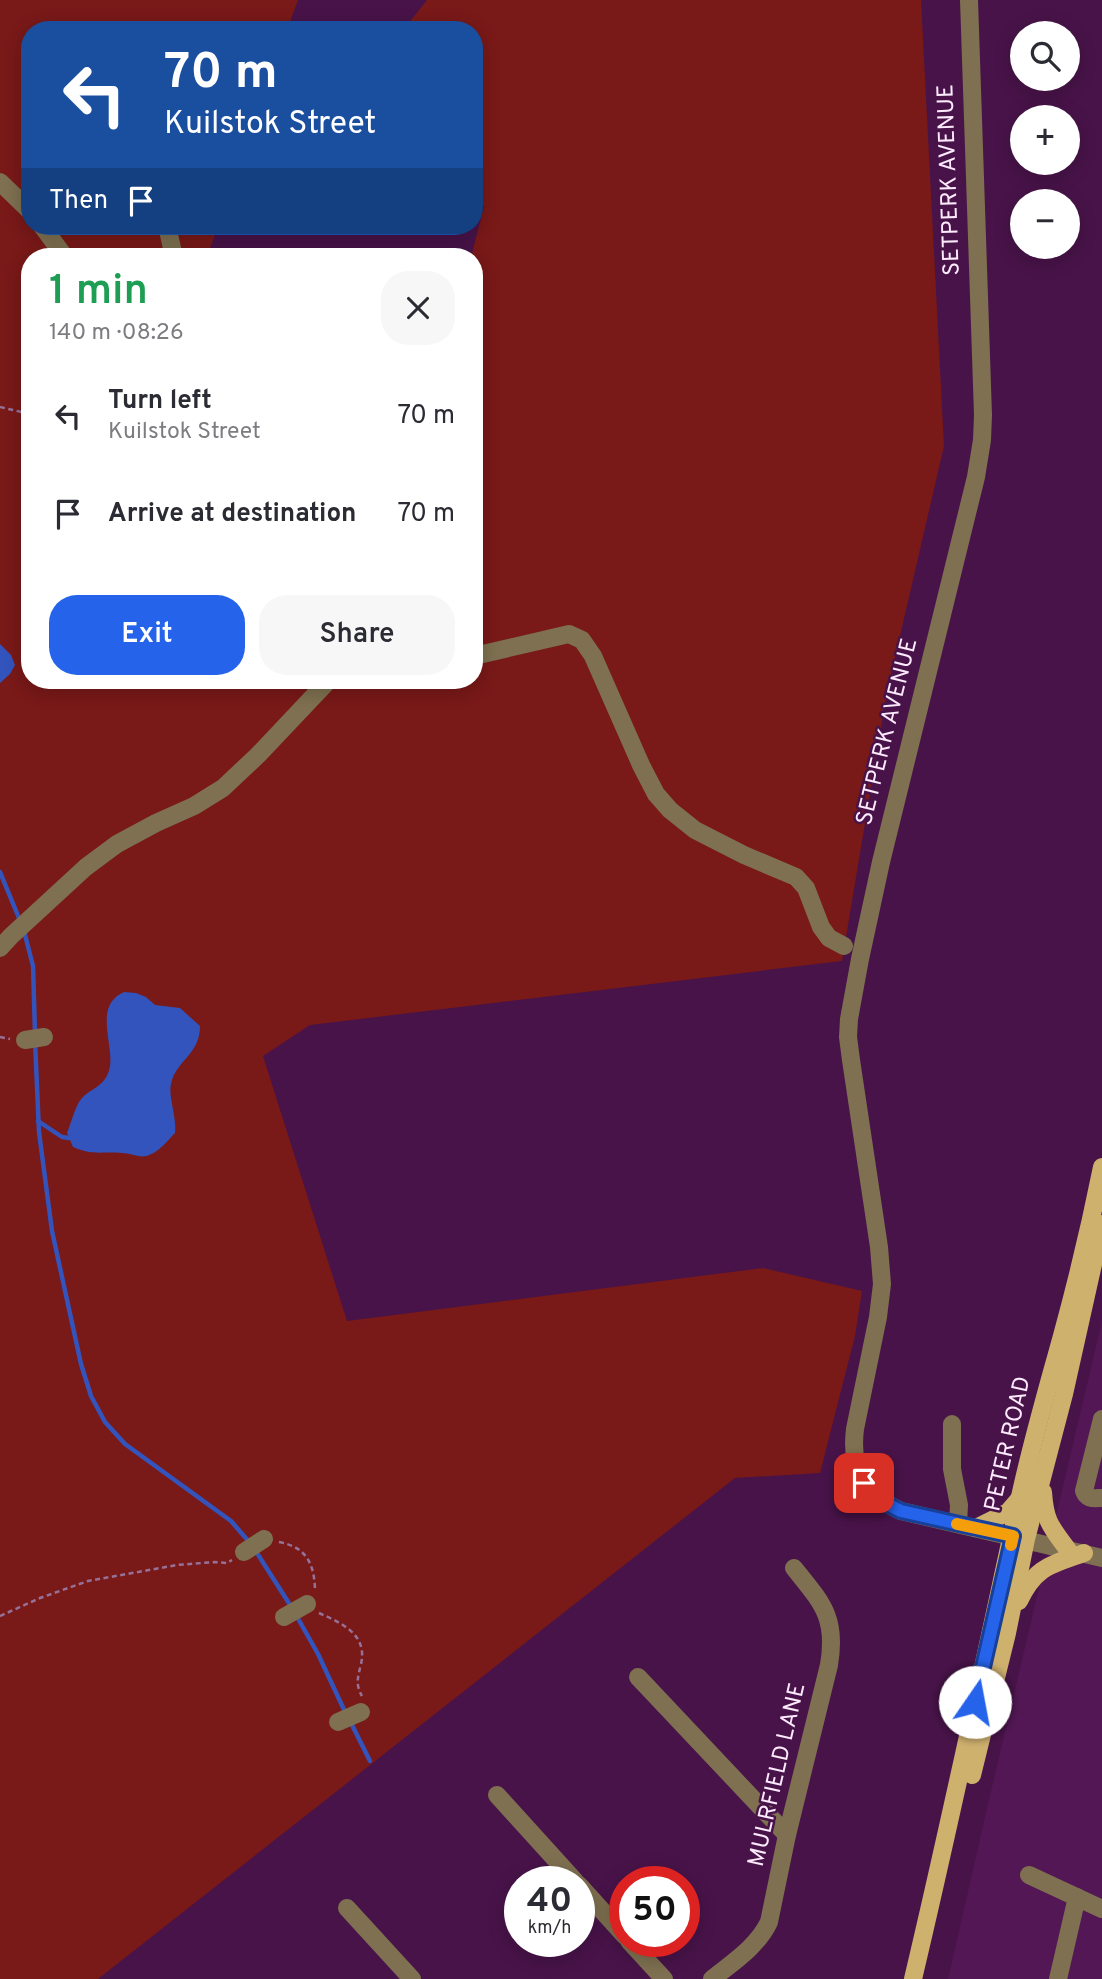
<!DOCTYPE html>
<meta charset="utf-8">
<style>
body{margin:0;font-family:Overpass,sans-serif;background:#f7f7f7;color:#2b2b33;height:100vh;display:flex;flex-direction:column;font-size:26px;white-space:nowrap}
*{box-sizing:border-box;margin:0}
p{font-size:23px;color:#7c7c81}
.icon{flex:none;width:38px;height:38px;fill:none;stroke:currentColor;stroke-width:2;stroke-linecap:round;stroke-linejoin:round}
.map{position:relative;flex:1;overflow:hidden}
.panel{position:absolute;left:21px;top:248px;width:462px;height:441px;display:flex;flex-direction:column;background:#fff;border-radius:28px;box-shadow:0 4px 18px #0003}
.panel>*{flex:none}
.top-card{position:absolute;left:21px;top:21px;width:462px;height:214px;border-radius:28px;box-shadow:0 4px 18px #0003;background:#1a4fa0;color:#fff;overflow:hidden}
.tools{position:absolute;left:1010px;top:21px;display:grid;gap:14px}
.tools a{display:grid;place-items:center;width:70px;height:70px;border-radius:50%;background:#fff;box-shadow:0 4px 18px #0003;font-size:35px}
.speed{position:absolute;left:504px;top:1866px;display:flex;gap:14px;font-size:35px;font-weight:700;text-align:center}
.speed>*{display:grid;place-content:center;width:91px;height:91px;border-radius:50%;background:#fff;box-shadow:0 4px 18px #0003;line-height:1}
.speed small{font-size:18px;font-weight:400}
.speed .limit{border:10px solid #d22;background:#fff;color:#111}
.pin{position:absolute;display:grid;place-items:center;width:60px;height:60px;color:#fff;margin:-30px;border-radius:14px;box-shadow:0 4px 10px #0006}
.me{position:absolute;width:77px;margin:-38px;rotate:12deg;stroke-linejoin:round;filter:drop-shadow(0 0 5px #0008)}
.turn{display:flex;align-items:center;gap:24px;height:147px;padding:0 28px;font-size:32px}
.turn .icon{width:91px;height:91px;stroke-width:2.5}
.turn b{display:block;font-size:49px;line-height:60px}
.then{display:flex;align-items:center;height:66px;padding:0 28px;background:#0003;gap:14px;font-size:26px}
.round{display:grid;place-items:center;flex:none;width:74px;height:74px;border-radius:28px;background:#f7f7f7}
.summary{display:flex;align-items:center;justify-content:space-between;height:119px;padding:0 28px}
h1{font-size:42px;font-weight:600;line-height:52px;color:#1e9e55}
.button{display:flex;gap:14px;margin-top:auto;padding:14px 28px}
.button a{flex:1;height:80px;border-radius:28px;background:#2563eb;color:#fff;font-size:28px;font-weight:600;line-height:80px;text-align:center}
.button a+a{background:#f7f7f7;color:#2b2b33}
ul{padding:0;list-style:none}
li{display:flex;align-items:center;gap:21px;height:98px;padding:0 28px}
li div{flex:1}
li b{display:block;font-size:26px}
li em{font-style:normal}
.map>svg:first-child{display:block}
.built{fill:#521754}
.green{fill:#791918}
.water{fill:#3354bc}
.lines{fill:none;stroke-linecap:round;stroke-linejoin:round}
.stream{stroke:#3354bc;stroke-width:4.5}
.path{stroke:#977198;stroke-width:2.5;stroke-dasharray:5 3.5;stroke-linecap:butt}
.minor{stroke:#7e7050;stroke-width:18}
.major{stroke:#cfb16e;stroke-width:18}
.route-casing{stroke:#184099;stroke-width:18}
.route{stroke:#2563eb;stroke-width:12}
.slow{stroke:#f59e0b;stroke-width:12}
.labels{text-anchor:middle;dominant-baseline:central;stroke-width:5;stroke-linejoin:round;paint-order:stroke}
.street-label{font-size:23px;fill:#fdeafd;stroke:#481349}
</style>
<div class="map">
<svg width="1102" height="1979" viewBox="0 0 1102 1979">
<rect width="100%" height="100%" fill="#481349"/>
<polygon class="built" points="1102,1321 1102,1979 948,1979 988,1804"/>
<polygon class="green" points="0,0 298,0 287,30 30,30 30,226 218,226 207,257 30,257 30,681 474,681 474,257 471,257 484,207 474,190 474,30 403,30 427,0 921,0 944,446 887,692 842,961 310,1025 263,1056 347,1321 763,1268 862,1291 855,1336 820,1473 735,1478 98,1979 0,1979"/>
<g class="water">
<polygon points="0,644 11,655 15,665 10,674 0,683"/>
<path d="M124,992L136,993L146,997L155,1005L180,1008L200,1026C200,1055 176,1060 171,1084C168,1097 177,1117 175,1133C168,1140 159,1152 149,1155C141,1159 131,1153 122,1153C101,1151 95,1156 73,1147L67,1133C71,1123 74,1111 79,1102C90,1086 106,1089 110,1066C113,1047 98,1013 115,998C117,995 121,994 124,992Z"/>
</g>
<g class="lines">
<g class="stream">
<polyline points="0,872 21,923"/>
<polyline points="24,931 33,966 35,1033"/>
<polyline points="35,1041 39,1132 52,1231 81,1364 91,1396 105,1422 125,1444 231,1521 250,1543"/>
<polyline points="38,1121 62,1137 69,1138"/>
<polyline points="255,1550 292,1608"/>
<polyline points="296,1615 318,1654 346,1714"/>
<polyline points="350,1721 370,1761"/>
</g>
<g class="path">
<polyline points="0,407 30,414"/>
<polyline points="0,1037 10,1039"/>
<path d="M279,1542C306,1547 314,1563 315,1589"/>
<path d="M319,1613C341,1623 368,1634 361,1664C358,1677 355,1684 362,1696"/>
<polyline points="0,1616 40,1598 88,1581 177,1565 215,1562 227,1563 232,1560"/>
</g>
<g class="minor">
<path d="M969,0L983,415L982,440L976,477L881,862L860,959L849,1019L848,1037L851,1060L879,1247L882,1284L878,1317L855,1429C850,1470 864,1494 901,1511L1102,1558"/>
<polyline points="0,182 30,211"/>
<polyline points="42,226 65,257"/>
<polyline points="167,226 174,257"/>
<polyline points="474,656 569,634 582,640 593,656 641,765 656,794 670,810 695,830 744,855 796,877 806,888 821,927 829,938 844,946"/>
<polyline points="0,948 11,936 86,867 117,844 156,823 194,806 223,788 258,755 328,681"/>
<polyline points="25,1040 44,1037"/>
<path d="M1102,1419L1084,1491C1087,1500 1094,1498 1102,1498"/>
<polyline points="952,1424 952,1469 959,1505 958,1524"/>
<polyline points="244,1552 264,1539"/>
<polyline points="284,1617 307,1604"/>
<polyline points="638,1677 787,1835"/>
<polyline points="338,1722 361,1712"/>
<polyline points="497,1795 575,1881"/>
<polyline points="1029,1875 1102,1909"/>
<polyline points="579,1885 625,1936"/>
<polyline points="347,1908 412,1979"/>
<polyline points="629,1941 664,1979"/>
<path d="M712,1979C733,1962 757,1947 769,1922L787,1835L829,1665C837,1617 822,1603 794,1568"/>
<polyline points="1058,1979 1077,1897"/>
</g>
<g class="major">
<path d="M1043,1492C1045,1522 1051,1527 1068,1550"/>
<polyline points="976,1528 1008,1512 1020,1498"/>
<path d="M1019,1601C1035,1567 1050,1565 1084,1553"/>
<polyline points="972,1775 1007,1633 1026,1539 1064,1394 1102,1224"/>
<path d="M913,1979C951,1819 985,1658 1020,1497C1032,1441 1048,1387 1063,1332C1078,1277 1091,1222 1102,1167"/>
</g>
</g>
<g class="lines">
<g class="route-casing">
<path id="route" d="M864,1483C875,1497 886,1504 901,1511L1013,1536L975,1702"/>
</g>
<use href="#route" class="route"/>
<polyline class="slow" points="957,1524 1013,1536 1011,1545"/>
</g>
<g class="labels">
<g class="street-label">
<text transform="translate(950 180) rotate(-92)">SETPERK AVENUE</text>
<text transform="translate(888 732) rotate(-76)">SETPERK AVENUE</text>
<text transform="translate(1009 1444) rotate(-77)">PETER ROAD</text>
<text transform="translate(778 1775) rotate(-77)">MULRFIELD LANE</text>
</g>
</g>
</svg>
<div class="tools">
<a><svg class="icon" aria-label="search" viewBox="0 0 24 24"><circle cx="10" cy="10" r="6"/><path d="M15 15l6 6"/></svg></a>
<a>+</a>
<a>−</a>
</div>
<div class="speed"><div>40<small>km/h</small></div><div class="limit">50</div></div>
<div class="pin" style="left:864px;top:1483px;background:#d93025"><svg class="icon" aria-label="arrive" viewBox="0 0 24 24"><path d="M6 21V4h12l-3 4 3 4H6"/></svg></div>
<svg class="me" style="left:975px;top:1702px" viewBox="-20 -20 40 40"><circle r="19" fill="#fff"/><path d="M0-13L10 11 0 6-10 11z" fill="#2563eb"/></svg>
<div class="top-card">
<div class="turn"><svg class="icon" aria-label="left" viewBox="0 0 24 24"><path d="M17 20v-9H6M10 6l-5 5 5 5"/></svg><div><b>70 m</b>Kuilstok Street</div></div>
<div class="then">Then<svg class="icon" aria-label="arrive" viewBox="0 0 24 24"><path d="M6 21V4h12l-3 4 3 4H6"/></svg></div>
</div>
<section class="panel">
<div class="summary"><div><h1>1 min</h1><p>140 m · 08:26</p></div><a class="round"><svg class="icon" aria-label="close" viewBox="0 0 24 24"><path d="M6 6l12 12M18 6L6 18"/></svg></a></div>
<ul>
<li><svg class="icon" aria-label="left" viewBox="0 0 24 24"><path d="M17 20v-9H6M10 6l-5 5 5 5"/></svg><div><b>Turn left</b><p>Kuilstok Street</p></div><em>70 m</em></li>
<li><svg class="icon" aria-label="arrive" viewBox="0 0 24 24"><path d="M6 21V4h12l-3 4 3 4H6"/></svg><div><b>Arrive at destination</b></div><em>70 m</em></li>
</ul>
<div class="button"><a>Exit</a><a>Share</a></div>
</section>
</div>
